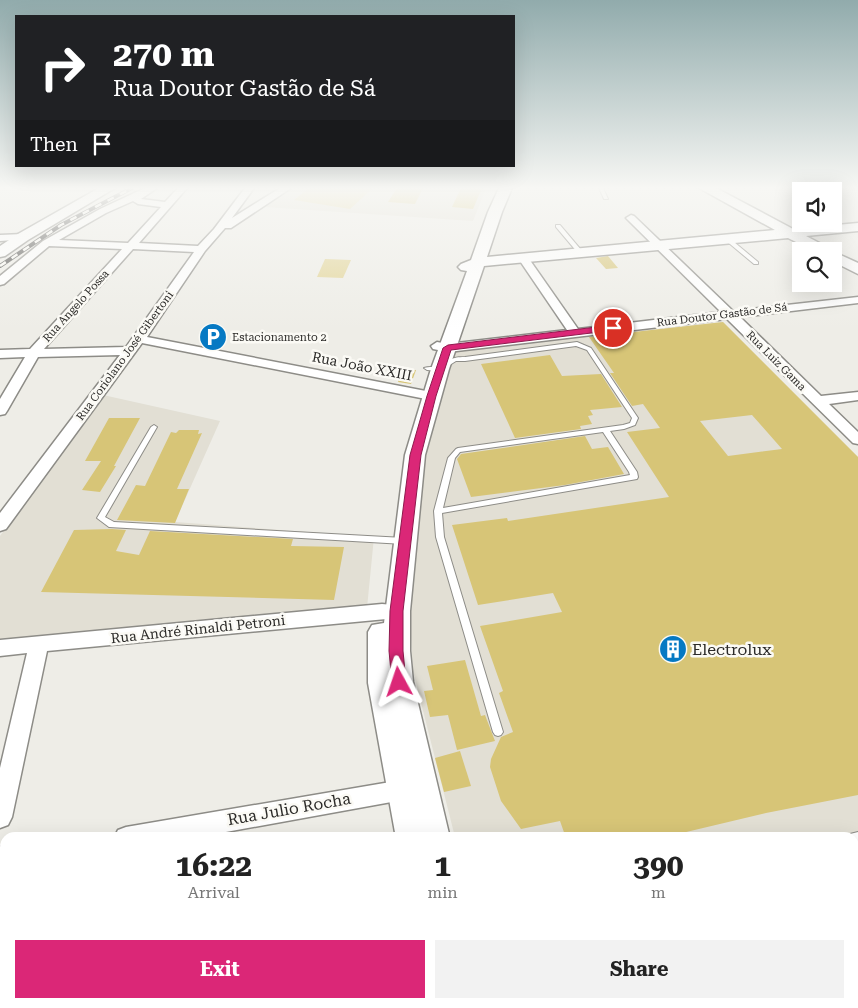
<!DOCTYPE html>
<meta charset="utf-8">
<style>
body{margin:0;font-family:"Roboto Serif",serif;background:#f2f2f2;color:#222;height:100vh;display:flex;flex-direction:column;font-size:19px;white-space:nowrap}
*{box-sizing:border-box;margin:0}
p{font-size:16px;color:#767676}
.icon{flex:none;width:28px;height:28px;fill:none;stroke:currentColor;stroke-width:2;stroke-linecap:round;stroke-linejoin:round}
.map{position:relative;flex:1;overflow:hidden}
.side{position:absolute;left:0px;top:832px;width:859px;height:176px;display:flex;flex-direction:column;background:#fff;border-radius:15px 15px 0 0;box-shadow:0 5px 20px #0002}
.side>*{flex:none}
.top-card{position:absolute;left:15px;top:15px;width:500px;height:152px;border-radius:0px;box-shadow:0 5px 20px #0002;background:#202124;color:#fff;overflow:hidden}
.buttons{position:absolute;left:792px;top:182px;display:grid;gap:10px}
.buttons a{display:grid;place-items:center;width:50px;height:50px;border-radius:0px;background:#fff;box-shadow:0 5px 20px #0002;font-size:25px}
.pin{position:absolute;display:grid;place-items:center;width:42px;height:42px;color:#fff;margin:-21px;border:2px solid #fff;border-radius:50%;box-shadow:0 1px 5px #0007}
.me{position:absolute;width:55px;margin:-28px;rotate:355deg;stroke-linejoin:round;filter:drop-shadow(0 0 4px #0008)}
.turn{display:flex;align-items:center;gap:18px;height:105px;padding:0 15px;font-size:22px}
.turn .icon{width:65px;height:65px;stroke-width:2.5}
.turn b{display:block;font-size:35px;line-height:42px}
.then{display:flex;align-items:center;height:48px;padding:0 15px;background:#0003;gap:10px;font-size:19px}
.eta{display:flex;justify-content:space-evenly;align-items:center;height:85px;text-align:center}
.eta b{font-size:30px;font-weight:700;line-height:35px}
.button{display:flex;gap:10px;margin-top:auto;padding:10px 15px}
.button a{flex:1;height:58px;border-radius:0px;background:#db2777;color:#fff;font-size:20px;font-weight:700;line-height:58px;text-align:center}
.button a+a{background:#f2f2f2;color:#222}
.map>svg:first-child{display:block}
.built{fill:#e2dfd4}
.green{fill:#e2d496}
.building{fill:#d7c577;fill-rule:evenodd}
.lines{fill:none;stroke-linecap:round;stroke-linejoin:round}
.lane-casing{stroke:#8d8c87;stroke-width:2}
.street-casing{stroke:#8d8c87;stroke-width:3}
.secondary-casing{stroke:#8d8c87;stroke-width:3}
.lane{fill:#fff;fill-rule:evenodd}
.street{fill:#fff;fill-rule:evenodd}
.secondary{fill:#fff;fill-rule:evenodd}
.rail-casing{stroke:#4d4c4a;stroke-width:4}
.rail{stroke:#fbfaf5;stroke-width:2.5;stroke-dasharray:7;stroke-linecap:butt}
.route{fill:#db2777;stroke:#8e194d}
.labels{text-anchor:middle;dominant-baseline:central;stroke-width:5;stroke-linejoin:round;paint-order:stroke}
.far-street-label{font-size:11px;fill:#2c2b29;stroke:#fbfaf5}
.far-poi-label{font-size:11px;fill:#2c2b29;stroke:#fbfaf5;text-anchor:start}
.street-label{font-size:14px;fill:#2c2b29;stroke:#fbfaf5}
.near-poi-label{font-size:16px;fill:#2c2b29;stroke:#fbfaf5;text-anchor:start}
.near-street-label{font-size:16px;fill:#2c2b29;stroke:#fbfaf5}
</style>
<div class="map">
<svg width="858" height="1008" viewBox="0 0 858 1008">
<rect width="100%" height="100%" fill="#eeede7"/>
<g class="built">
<polygon points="291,188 486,188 473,221 265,207"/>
<polygon points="723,322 858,457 858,894 854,895 854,838 455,837 413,671 408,588 426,437 455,351"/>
<polygon points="103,395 220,421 175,522 374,537 367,608 0,640 0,536"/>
</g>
<g class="green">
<polygon points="309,188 373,188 350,209 294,200"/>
<polygon points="325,259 351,260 343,278 317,277"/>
</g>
<g class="building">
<polygon points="397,188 423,188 415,204 388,202"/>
<polygon points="461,188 482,188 473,209 452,207"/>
<polygon points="608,256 618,268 606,269 596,258"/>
<path d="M723,322L858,457V795L766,813L661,838H566L560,821L521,829L501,801L490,767L491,759L501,737L513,732L499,693L503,691L480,626L562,612L553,593L478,605L452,525L507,518L508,521L669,497L627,432L660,428L643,404L632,406L610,373H614L589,337ZM752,415L782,449L728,456L700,421Z"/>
<polygon points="550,355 562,376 601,374 622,407 590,410 593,415 588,416 592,424 580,426 581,429 515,438 481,364"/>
<polygon points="403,369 416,370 411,384 398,382"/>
<polygon points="109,418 140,418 114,466 116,466 100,492 82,490 101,461 85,461"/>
<polygon points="179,430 199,430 198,434 202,433 177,489 189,489 175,523 117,520 136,485 145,486 171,432 176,433"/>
<polygon points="585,436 592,449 608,447 624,474 565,485 471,497 457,459 461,454"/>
<polygon points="112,529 126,530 116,551 139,555 150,531 293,539 291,546 344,547 334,600 41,592 74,530"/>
<polygon points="465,660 481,716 485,715 495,741 457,750 448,715 430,717 424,691 433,690 427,666"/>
<polygon points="460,751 471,786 444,792 435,758"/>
</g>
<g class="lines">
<g class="lane-casing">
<g id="lane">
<polygon points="599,188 603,188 608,199 604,199"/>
<polygon points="556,225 560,225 582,251 582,253 578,253 556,227"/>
<polygon points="724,237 728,237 758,262 758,264 754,264 724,239"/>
<path d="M577,342L591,348L638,418L635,425L624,429L610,431L637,472L638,477L637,479L442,513L444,537L503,732L501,735L498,736L495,735L493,732L436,537L434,511L448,458L456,449L458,448L623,425L630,423L632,418L587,350L576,346L465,361H456L440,371L427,370L424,368C429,366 435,368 441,366C452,360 450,357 465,357ZM603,432L629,472L630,475L443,508L455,458L460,452Z"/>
<polygon points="154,425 157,427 105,517 114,522 404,538 408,541 404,544 109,527 97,518 151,427"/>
<polygon points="858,832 858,842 854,843 854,838 849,838 850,834"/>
<polygon points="102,1004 137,1004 136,1008 101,1008"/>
</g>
</g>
<g class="street-casing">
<g id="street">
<path d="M145,188H157L141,199L165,202L178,188H187L139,243L198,246L214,229L245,188H254L232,218L280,188H291L231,228H225L205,251L147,337L431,392L438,396L431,400L142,343L6,529L0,531V513L120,355L38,357L7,411L5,414L0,415V399L25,357L0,358V350L30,349L122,249L49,246L4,284L0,285V276L43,241L100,209ZM133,201L138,204L161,207L128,243L59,240L106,213ZM133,249L194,252L126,347L44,349Z"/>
<polygon points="631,215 634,216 733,311 858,297 858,303 740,317 821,396 858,392 858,400 829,404 858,432 858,444 853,443 727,319 448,352 433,349 431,346 437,342 448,344 567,330 518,258 523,255 527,256 578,329 721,312 628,220 626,218"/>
<polygon points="23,234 28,237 27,239 0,241 0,235"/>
<polygon points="382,604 404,606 406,611 404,616 397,618 47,651 12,817 8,825 0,828 0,768 27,653 0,656 0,640"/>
<polygon points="408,779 416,782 419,789 416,796 408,799 193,838 114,838 118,830 126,827"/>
<rect x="0" y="847" width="5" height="24"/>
<polygon points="858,908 858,934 854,936 854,910"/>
<polygon points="544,1004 585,1004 583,1008 542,1008"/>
</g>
</g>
<g class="secondary-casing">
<g id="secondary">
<polygon points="99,188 115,188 28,240 5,256 0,257 0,246 18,234"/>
<polygon points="499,188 512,188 502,212 487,257 775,230 699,188 716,188 793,229 858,223 858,231 806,236 829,248 831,251 814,251 788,238 484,266 449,369 425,455 410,611 410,651 413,682 450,838 396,838 368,683 368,632 372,625 384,623 405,455 431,369 467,271 461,270 458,267 461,264 471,260 488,212"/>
<polygon points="834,252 858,263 858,274 834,262"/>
<polygon points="429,1004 497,1004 498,1008 430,1008"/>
</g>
</g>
<use href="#lane" class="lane"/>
<use href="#street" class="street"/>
<use href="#secondary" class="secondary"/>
<g class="rail-casing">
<polyline id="rail" points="0,266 61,225 132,188"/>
</g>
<use href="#rail" class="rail"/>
</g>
<linearGradient id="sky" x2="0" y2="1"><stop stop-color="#91abac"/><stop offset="0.57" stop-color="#f7f7f4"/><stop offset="1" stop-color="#f7f7f4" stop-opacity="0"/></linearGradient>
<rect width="858" height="330" fill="url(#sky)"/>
<polygon class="route" points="613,325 618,328 616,330 451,350 436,396 421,455 403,611 403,651 406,682 404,686 399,688 394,686 392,682 389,651 390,611 410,455 427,396 443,348 448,345"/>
<defs>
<g id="parking-disc" transform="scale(1.4375)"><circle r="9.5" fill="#0679c3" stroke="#fbfaf5"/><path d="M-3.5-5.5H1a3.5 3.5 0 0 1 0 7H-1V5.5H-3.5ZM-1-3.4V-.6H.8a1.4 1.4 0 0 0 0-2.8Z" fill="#fff"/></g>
<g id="building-disc" transform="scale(1.4375)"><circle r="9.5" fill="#0679c3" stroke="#fbfaf5"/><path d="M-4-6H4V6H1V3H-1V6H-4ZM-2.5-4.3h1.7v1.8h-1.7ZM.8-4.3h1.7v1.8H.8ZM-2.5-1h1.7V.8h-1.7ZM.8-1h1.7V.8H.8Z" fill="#fff"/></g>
</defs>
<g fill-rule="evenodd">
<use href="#parking-disc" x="213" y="337"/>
<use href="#building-disc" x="673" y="649"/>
</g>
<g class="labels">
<g class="far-street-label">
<text transform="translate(76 306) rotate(-48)">Rua Angelo Possa</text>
<text transform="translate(722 315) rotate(-7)">Rua Doutor Gastão de Sá</text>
<text transform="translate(125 356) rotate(-54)">Rua Coriolano José Gibertoni</text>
<text transform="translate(776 361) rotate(45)">Rua Luiz Gama</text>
</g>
<g class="far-poi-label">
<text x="232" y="337">Estacionamento 2</text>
</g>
<g class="street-label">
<text transform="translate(362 366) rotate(11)">Rua João XXIII</text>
<text transform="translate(198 629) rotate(-6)">Rua André Rinaldi Petroni</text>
</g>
<g class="near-poi-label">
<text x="692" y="649">Electrolux</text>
</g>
<g class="near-street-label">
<text transform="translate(289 809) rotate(-10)">Rua Julio Rocha</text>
</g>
</g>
</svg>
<div class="buttons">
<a><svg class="icon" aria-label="sound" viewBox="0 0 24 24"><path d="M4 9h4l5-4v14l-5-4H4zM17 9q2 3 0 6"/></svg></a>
<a><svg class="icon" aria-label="search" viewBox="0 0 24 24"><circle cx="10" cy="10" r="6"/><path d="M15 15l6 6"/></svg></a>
</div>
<div class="pin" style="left:613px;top:328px;background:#d93025"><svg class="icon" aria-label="arrive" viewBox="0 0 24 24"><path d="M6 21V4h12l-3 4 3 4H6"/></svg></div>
<svg class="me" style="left:399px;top:682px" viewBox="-20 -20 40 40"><path d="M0-17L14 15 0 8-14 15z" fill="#db2777" stroke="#fff" stroke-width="4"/></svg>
<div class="top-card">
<div class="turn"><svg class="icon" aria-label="right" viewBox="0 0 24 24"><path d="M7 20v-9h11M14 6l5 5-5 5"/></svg><div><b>270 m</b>Rua Doutor Gastão de Sá</div></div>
<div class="then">Then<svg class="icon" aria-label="arrive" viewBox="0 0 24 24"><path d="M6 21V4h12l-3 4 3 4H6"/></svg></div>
</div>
<section class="side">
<div class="eta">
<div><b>16:22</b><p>Arrival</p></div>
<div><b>1</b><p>min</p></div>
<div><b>390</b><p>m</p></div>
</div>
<div class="button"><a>Exit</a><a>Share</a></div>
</section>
</div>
